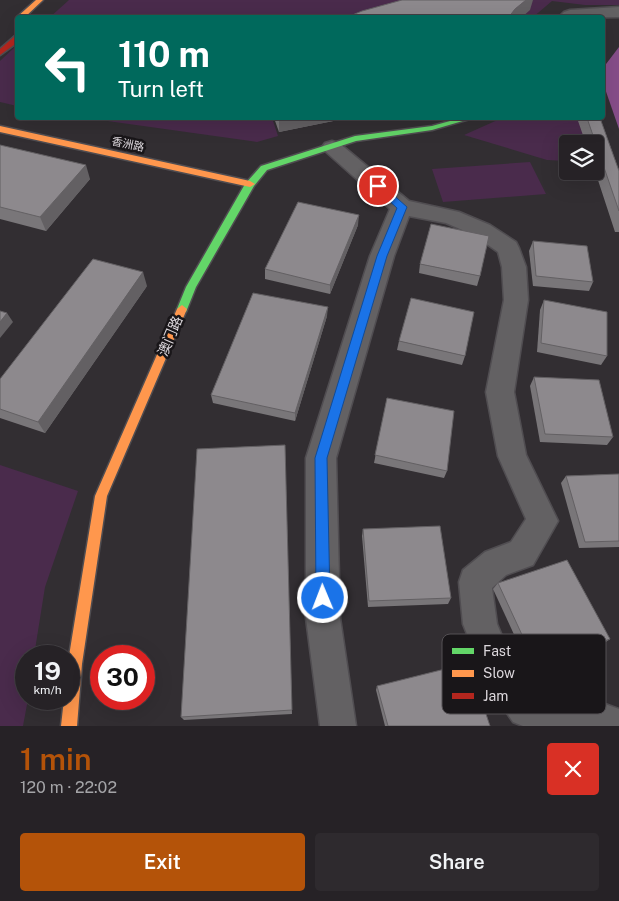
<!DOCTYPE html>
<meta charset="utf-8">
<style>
body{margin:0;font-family:"Public Sans","Noto Sans SC",sans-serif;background:#2e2a2e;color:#f1f3f6;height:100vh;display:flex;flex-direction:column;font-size:19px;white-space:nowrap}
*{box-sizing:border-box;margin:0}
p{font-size:16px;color:#a4a4a7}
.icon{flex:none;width:28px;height:28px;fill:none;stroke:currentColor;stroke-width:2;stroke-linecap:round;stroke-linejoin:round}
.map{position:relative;height:726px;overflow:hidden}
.details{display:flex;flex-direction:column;background:#262226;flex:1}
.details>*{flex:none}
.hud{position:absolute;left:15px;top:15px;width:590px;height:105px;border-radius:5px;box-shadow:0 5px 20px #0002,0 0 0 1px #423f43;background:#00695c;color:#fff;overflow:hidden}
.tools{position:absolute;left:559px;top:135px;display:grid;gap:10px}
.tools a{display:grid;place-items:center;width:45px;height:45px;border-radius:5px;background:#262226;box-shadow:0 5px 20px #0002,0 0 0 1px #423f43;font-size:25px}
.speed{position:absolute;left:15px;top:645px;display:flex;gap:10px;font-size:25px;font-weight:700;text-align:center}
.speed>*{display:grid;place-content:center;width:65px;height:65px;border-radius:50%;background:#262226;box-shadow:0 5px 20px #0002,0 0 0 1px #423f43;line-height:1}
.speed small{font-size:12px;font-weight:400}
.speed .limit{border:8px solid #d22;background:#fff;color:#111}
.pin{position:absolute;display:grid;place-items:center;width:42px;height:42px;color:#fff;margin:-21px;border:2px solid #fff;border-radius:50%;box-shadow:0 1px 5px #0007}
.me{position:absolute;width:55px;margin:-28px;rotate:359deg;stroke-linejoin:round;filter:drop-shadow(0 0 4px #0008)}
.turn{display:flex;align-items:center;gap:18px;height:105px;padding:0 20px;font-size:22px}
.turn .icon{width:65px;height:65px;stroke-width:2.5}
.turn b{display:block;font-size:35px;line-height:42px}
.round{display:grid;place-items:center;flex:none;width:52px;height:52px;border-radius:5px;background:#2e2a2e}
.headline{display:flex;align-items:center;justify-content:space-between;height:85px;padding:0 20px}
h1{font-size:30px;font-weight:600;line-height:38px;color:#b45309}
.action{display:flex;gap:10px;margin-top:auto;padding:10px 20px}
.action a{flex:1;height:58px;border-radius:5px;background:#b45309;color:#fff;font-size:20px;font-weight:600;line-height:58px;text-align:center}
.action a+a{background:#2e2a2e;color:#f1f3f6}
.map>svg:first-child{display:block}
.green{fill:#4a2b4c}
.water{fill:#864d89}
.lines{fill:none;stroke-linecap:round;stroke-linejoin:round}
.street-casing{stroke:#504d51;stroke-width:3}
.fast-casing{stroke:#504d51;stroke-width:3}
.slow-casing{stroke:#504d51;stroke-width:3}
.jam-casing{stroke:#504d51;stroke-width:3}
.street{fill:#636163;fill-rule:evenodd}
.fast{fill:#63d668;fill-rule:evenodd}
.slow{fill:#ff974d;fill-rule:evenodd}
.jam{fill:#b3261e;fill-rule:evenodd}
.wall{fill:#797679}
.shaded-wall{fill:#636063}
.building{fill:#8d898d;stroke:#636063}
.route{fill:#1a73e8;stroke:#114b97}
.labels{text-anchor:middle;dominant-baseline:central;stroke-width:5;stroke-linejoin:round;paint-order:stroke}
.far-street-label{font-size:11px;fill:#dcd7dc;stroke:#191619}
.street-label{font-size:14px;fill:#dcd7dc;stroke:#191619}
.key{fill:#191619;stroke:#545054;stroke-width:1}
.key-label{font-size:14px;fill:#dcd7dc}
</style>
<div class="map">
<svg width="619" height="726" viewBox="0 0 619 726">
<rect width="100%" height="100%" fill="#322e32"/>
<g class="green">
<polygon points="69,0 619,0 619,5 585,5 552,1 532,18 49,18"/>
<polygon points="17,45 17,106 0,102 0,61"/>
<polygon points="86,118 272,118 278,136 257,142"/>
<polygon points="502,118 580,118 589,144 568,144 567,161 547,160 464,135"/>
<polygon points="530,162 546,194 443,202 432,169"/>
<polygon points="0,465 78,491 45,587 34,656 26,656 28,699 23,726 0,726"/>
</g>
<polygon class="water" points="619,47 619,129 602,80 603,68"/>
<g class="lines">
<g class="street-casing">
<g id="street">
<polygon points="619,7 619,17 558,18 564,12 570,10"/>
<polygon points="332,141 339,143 409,201 459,212 490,225 516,242 519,248 526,267 528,300 514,392 526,455 558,521 533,565 506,575 492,588 497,624 512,660 538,695 566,705 605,704 619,709 619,726 523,726 513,722 487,684 463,624 459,582 463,570 485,552 511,542 526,519 498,456 486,392 504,300 502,267 498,252 474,235 446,223 409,216 394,256 336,458 340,618 356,726 320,726 306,618 306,458 370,256 390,209 325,151 322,147 325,143"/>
</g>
</g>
<g class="fast-casing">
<polygon id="fast" points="461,118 473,118 432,130 356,141 267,170 254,186 196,287 186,312 178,312 177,309 186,287 245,184 261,166 355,136 432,126"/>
</g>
<g class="slow-casing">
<g id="slow">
<polygon points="36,0 43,0 24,18 18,18 17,19 17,17"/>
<polygon points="0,126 250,181 255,184 250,187 0,132"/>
<polygon points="182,305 187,309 107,496 82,664 77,726 61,726 64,699 69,699 69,656 95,496 177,309"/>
</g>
</g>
<g class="jam-casing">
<polygon id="jam" points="15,36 18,36 18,42 0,55 0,49"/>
</g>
<use href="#street" class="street"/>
<use href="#fast" class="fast"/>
<use href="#slow" class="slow"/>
<use href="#jam" class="jam"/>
</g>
<g class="wall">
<polygon points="274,118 348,118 279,132"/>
<polygon points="577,118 600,118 619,171 619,232 615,232 595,171 595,144 586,144"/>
<polygon points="0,145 90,179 46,231 0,219"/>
<polygon points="358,225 330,294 265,279 265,269"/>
<polygon points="533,241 593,282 589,291 533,286 529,251"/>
<polygon points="420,264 480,276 477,286 419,273"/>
<polygon points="147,286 45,433 0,418 0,379"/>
<polygon points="544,300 607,356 601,365 537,352 540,310"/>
<polygon points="327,316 295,421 213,403 211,395"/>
<polygon points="399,341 465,356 462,365 397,350"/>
<polygon points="534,377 613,437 607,445 540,442 530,386"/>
<polygon points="387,398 447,471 444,478 374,463"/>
<polygon points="285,453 292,714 184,720 181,717"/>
<polygon points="619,474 619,547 579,548 561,483 566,476"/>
<polygon points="363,529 451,598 448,604 368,607 362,536"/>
<polygon points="498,583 610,639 603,644 530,669 493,589"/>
<polygon points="377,686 490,726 385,726 376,690"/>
</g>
<g class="shaded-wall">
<polygon points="526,0 533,0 530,10 521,18 508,18 515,9"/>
<polygon points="279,118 348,118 279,132"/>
<polygon points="86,165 90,179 46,231 40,217"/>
<polygon points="359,215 358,225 330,294 330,285"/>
<polygon points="143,272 147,286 45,433 38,422"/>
<polygon points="328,307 327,316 295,421 295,413"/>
<polygon points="7,313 13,322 0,338 0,322"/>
<polygon points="610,639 603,644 530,669 536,665"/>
</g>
<g class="building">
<polygon points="402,0 526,0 515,9 508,18 345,18 362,11"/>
<polygon points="587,118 600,118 619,171 619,211"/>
<polygon points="0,145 86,165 40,217 0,207"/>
<polygon points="298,202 359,215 330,285 265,269"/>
<polygon points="431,224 489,236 480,276 420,264"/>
<polygon points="533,241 587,246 593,282 536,276"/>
<polygon points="93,259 143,272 38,422 0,409 0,379"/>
<polygon points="253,293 328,307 295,413 211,395"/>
<polygon points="411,298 474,312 465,356 399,341"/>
<polygon points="544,300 607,312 607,356 541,343"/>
<polygon points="0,311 7,313 0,322"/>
<polygon points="534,377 599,380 613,437 545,434"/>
<polygon points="387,398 454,411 447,471 375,455"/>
<polygon points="285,445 292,710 181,717 197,449"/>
<polygon points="619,474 619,541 585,542 566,476"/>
<polygon points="440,526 451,598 369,601 363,529"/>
<polygon points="567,560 610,639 536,665 498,583"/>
<polygon points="469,663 490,726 388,726 377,686"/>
</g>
<polygon class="route" points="375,184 381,184 407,207 387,256 327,458 330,598 328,603 323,605 318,603 316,598 315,458 377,256 397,208 375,188"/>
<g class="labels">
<g class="far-street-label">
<text transform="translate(128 144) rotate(12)">香洲路</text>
</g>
<g class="street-label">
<text transform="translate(170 336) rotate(-67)">澳门路</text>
</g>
</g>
<rect x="442" y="634" width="164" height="80" rx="8" class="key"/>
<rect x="452" y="648" width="22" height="6" fill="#63d668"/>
<rect x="452" y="670" width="22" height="7" fill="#ff974d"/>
<rect x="452" y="693" width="22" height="6" fill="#b3261e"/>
<g class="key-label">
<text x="483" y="656">Fast</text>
<text x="483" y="678">Slow</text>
<text x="483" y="701">Jam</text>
</g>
</svg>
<div class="tools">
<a><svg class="icon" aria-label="layers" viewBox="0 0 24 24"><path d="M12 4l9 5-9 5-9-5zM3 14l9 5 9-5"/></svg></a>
</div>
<div class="speed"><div>19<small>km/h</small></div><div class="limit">30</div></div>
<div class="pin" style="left:378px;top:186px;background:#d93025"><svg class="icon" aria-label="arrive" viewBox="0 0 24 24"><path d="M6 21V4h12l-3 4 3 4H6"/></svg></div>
<svg class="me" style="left:323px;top:598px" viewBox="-20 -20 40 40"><circle r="17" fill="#1a73e8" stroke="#fff" stroke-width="3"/><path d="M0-11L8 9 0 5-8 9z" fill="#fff"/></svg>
<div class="hud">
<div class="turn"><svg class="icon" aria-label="left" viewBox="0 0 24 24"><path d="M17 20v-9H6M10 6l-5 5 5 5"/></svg><div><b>110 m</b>Turn left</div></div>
</div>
</div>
<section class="details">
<div class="headline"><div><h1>1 min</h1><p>120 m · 22:02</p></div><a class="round" style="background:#d93025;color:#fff"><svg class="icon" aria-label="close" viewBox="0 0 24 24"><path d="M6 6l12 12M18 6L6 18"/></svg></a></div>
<div class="action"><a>Exit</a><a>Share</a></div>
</section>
